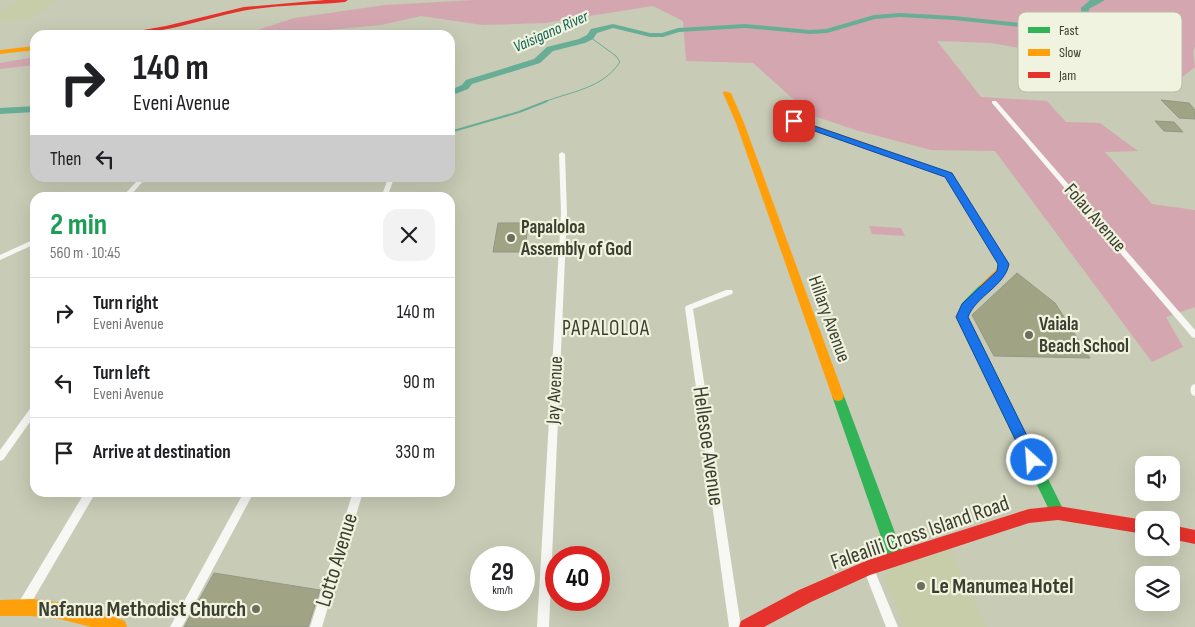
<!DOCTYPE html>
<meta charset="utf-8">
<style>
body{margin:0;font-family:"Sofia Sans Condensed",sans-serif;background:#f2f2f2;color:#202124;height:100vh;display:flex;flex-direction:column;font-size:19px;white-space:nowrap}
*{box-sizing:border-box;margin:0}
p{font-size:16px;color:#757577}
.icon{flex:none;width:28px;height:28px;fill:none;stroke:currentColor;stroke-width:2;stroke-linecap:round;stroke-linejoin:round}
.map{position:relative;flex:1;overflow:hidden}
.details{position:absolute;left:30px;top:192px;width:425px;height:305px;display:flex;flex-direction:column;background:#fff;border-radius:15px;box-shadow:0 5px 20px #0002}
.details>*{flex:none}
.banner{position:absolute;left:30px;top:30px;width:425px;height:152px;border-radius:15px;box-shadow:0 5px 20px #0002;background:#fff;color:#202124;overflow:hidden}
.controls{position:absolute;left:1135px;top:456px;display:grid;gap:10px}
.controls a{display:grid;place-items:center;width:45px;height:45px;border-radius:10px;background:#fff;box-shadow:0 5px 20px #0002;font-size:25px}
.speed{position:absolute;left:470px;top:546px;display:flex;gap:10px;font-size:25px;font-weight:700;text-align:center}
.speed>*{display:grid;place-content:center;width:65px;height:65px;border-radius:50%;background:#fff;box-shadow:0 5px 20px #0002;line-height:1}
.speed small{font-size:12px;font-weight:400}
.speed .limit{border:8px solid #d22;background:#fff;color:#111}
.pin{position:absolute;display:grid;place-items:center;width:42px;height:42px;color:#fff;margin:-21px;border-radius:10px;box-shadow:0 2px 8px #0006}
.me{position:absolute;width:55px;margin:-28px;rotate:334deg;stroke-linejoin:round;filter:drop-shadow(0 0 4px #0008)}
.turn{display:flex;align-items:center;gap:18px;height:105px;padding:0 20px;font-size:22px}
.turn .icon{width:65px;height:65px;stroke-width:2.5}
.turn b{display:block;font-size:35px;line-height:42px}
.then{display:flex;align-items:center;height:48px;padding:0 20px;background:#0003;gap:10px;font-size:19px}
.round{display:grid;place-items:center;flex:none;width:52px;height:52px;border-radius:15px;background:#f2f2f2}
.overview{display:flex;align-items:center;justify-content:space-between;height:85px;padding:0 20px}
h1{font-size:30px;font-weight:700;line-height:38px;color:#1e9e55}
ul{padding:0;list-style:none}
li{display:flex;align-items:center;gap:15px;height:70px;padding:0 20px;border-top:1px solid #e0e0e0}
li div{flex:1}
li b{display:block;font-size:19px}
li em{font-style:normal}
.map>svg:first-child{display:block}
.built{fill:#c7cda9}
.green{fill:#d4a7b0}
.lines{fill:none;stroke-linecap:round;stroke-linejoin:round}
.stream-far1{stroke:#68ae97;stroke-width:1}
.stream{stroke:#68ae97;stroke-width:2}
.river{fill:#68ae97;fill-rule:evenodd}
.building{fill:#a0a384;stroke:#959787}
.street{fill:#f7f7f4;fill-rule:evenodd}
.fast{fill:#30b455;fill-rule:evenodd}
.slow{fill:#ff9f0a;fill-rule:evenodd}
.jam{fill:#e5322d;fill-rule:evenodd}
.route{fill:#1a73e8;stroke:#114b97}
.poi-dot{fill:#6d6f5d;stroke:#eff3df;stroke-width:2}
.labels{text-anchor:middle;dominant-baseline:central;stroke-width:4.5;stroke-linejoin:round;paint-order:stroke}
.far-water-label{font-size:16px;font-style:italic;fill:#116151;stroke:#eff3df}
.street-label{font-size:19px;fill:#3c3e2e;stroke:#eff3df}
.poi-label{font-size:19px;font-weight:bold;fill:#3c3e2e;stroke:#eff3df;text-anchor:start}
.quarter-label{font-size:21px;letter-spacing:1px;fill:#3c3e2e;stroke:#eff3df}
.near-street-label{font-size:22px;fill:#3c3e2e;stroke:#eff3df}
.near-poi-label{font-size:22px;font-weight:bold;fill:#3c3e2e;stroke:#eff3df;text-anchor:start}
.key{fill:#eff3df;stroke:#b9bdaa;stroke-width:1}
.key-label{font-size:14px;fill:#3c3e2e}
</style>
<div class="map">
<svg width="1195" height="627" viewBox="0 0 1195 627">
<rect width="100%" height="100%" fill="#c8cbb5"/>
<g class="built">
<polygon points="18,0 57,0 28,20 0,22 0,12"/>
<polygon points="949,547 987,627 905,627 885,579 889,567"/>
</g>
<g class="green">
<polygon points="474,0 1195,0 1195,46 1193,52 1195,67 1171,86 1128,82 1104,63 991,43 937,41 981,97 1047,101 1066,122 1100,123 1138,151 1105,152 1152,204 1195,210 1195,307 1166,317 1183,347 1152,362 995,151 931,150 859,131 811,115 753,63 686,61 683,21 653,6 545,23 483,25 421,16 381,25 297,33 292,35 243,35 294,18 385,5"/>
<polygon points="35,57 35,65 0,69 0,63"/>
<polygon points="869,226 901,228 905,236 872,234"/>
</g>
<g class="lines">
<path class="stream-far1" d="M544,102C572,91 602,89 620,62L616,56L590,37"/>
<polyline class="stream" points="450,132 519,112 547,101"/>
<g class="river">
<polygon points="1090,0 1105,0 1089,9 1088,23 1069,32 954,20 900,17 875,19 827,33 810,34 745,28 679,32 663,37 650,37 613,28 597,33 593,39 585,43 553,51 540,63 472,84 468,89 450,96 450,90 462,85 466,80 534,59 547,47 579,39 587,35 591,29 613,24 650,33 662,33 678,28 745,24 810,30 826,29 874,15 900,13 954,16 1068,28 1081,20 1081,8"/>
<polygon points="35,106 35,112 0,114 0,108"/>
</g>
</g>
<g class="building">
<polygon points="1161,100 1189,103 1195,110 1195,119 1179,118"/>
<polygon points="1155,121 1174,122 1183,132 1164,131"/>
<polygon points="498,223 528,223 525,252 493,252"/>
<polygon points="1017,273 1055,303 1090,358 994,356 972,315"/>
<polygon points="214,573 320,590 308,627 184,627"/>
</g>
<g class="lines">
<g class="street">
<polygon points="992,101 996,101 1195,330 1195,338 1192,337 992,103"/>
<polygon points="562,152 565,154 567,213 549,627 537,627 561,213 559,154"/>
<polygon points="140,178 146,178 128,198 121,198"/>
<polygon points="388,178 394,178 387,198 381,198"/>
<polygon points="35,239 35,244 0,260 0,255"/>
<polygon points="726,290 732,290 733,292 732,294 693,309 741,627 729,627 685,308 686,306"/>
<path d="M1195,384V396L1192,395C1190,392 1190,388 1192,385Z"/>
<polygon points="35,405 35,415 3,460 0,461 0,450 32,406"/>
<polygon points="85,492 96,492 27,610 23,611 19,610 18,606 19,602"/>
<polygon points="244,492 254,492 182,627 170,627"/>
<polygon points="353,492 363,492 322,627 310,627"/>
<polygon points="868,563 872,564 898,627 886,627 863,568 864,564"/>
</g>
<g class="fast">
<polygon points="984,284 989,288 971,308 968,317 1065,513 1063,518 1058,520 1053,518 956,317 962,303 980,285"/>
<polygon points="838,391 842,392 844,396 904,557 901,562 896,564 891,562 888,557 832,396 834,392"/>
</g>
<g class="slow">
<polygon points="35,46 35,50 0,54 0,50"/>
<polygon points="724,91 731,93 744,123 844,396 842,400 838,401 834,400 832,396 736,123 723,93"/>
<polygon points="791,119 797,119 952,173 1008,264 1008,270 988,291 980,291 979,288 980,285 999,267 998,264 946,177 791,123"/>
<path d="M32,599C63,602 96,609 125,621L127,627H91L60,619L32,616H0V600Z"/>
</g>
<g class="jam">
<path d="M325,0H348L345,2C313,5 273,5 242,11C200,20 159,35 115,35L166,26L244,7Z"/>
<polygon points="1058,506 1144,520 1144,534 1058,520 1029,523 870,575 811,602 764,627 739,627 741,621 799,590 868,560 1029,509"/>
<polygon points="1171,525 1195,530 1195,544 1171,539"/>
</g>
</g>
<path class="route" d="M794,119L952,173L1009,264C1005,286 976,296 968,317L1039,460L1037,464L1032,466L1027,464L956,317L962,304L997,271L998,264L945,177L792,123L790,121Z"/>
<g class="poi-dot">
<circle cx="511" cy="238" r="5"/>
<circle cx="1029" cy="335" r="5"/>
<circle cx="921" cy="586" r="5"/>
<circle cx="256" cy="609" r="5"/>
</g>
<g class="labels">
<g class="far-water-label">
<text transform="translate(551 32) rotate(-24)">Vaisigano River</text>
</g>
<g class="street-label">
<text transform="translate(1095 218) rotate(49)">Folau Avenue</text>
<text transform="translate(829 319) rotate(70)">Hillary Avenue</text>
<text transform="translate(555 390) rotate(-87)">Jay Avenue</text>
</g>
<g class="poi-label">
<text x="521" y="227">Papaloloa<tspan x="521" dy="22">Assembly of God</tspan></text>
<text x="1039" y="324">Vaiala<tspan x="1039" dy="22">Beach School</tspan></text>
</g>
<g class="quarter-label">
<text x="606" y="328">PAPALOLOA</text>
</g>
<g class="near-street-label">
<text transform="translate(708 446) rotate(82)">Hellesoe Avenue</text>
<text transform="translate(920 533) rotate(-19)">Falealili Cross Island Road</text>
<text transform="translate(337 560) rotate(-73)">Lotto Avenue</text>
</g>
<g class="near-poi-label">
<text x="931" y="586">Le Manumea Hotel</text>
<text x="246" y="609" text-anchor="end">Nafanua Methodist Church</text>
</g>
</g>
<rect x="1018" y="12" width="164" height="80" rx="8" class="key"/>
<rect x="1028" y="27" width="22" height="6" fill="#30b455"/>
<rect x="1028" y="49" width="22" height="7" fill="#ff9f0a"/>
<rect x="1028" y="72" width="22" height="6" fill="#e5322d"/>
<g class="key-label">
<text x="1059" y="35">Fast</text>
<text x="1059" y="57">Slow</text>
<text x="1059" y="80">Jam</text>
</g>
</svg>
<div class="controls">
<a><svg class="icon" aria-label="sound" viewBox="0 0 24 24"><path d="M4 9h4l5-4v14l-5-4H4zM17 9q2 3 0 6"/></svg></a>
<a><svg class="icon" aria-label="search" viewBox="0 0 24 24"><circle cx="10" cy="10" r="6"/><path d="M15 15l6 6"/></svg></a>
<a><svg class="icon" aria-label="layers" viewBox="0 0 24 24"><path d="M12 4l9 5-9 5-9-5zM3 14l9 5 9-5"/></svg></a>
</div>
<div class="speed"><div>29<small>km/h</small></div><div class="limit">40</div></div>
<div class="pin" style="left:794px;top:121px;background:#d93025"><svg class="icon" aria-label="arrive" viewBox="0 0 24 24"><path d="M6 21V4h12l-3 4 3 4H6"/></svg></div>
<svg class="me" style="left:1032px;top:460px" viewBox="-20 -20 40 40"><circle r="17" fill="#1a73e8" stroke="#fff" stroke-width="3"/><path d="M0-11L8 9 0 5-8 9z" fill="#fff"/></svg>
<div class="banner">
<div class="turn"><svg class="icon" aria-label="right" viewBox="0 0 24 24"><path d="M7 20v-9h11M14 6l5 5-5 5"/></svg><div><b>140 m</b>Eveni Avenue</div></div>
<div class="then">Then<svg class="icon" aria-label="left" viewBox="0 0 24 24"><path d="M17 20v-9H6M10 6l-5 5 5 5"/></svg></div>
</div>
<section class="details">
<div class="overview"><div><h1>2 min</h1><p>560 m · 10:45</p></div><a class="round"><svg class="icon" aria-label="close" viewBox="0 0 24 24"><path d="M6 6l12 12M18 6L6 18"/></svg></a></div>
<ul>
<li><svg class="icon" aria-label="right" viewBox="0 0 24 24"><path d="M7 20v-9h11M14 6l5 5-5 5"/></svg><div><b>Turn right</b><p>Eveni Avenue</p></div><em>140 m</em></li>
<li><svg class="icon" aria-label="left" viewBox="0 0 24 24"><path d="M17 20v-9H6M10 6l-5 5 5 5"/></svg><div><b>Turn left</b><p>Eveni Avenue</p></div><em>90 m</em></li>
<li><svg class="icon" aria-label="arrive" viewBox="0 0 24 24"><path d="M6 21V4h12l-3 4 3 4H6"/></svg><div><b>Arrive at destination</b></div><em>330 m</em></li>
</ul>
</section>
</div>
